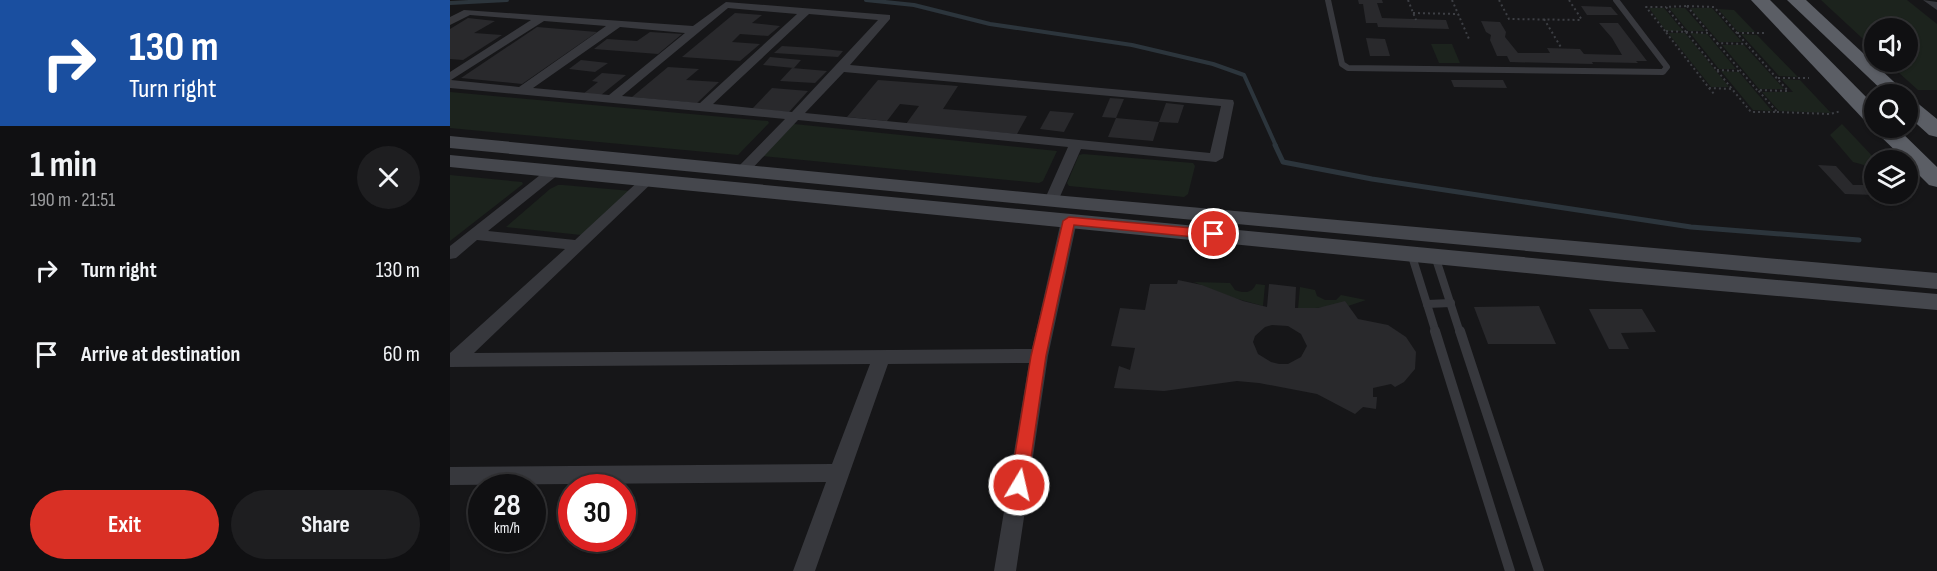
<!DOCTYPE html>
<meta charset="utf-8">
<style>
body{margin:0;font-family:"Sofia Sans Condensed",sans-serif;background:#1e1e20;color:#f1f3f6;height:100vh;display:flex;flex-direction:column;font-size:22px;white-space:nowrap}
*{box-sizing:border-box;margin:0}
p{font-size:20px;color:#9c9d9f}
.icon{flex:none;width:33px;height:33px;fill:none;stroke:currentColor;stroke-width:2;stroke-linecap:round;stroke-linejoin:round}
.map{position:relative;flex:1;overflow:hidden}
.panel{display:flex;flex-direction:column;background:#101012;width:450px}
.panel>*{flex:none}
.top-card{background:#1a4fa0;color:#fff;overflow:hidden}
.tools{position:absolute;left:1414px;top:18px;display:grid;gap:12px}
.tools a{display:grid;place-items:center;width:54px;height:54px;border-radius:50%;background:#101012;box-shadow:0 2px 4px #0004,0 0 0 2px #303032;font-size:30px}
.speed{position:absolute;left:18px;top:474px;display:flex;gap:12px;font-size:30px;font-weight:700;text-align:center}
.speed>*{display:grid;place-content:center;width:78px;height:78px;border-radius:50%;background:#101012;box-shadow:0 2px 4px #0004,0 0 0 2px #303032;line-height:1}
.speed small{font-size:15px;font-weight:400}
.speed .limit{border:9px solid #d22;background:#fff;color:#111}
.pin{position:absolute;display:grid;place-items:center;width:51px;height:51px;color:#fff;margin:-26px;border:3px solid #fff;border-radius:50%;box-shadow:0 2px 6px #0007}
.me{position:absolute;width:66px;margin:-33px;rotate:9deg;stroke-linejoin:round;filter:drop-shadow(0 0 4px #0008)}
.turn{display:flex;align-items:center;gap:21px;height:126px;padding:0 30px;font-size:27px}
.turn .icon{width:78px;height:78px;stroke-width:2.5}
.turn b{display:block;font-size:42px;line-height:51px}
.round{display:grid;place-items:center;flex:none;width:63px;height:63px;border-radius:32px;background:#1e1e20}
.summary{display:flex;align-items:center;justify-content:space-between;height:102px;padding:0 30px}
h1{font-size:36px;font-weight:700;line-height:45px}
.action{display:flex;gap:12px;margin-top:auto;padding:12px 30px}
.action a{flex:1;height:69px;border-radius:36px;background:#d93025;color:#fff;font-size:24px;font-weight:700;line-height:69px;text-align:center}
.action a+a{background:#1e1e20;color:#f1f3f6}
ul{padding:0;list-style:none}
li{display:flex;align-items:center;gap:18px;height:84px;padding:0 30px}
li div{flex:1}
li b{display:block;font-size:22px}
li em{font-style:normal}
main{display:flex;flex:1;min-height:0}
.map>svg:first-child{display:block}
.green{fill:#1c231d}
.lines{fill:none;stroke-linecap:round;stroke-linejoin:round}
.stream-far1{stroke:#2c353c;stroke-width:4}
.stream{stroke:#2c353c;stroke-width:5}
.building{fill:#29292c;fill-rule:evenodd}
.path{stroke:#3d3f44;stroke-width:2;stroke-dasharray:2 3;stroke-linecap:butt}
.service-far2{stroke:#37383d;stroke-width:6}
.service-far1{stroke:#37383d;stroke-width:8}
.service{stroke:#37383d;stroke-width:10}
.minor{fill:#37383d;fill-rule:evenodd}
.secondary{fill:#45474d;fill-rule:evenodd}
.trunk{fill:#5b5e65;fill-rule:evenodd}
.route{fill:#d93025;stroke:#8d1f18;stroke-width:1.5}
</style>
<main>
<section class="panel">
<div class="top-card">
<div class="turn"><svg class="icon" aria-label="right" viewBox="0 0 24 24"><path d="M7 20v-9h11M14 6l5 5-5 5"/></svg><div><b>130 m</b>Turn right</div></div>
</div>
<div class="summary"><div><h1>1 min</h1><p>190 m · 21:51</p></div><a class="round"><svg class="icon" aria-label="close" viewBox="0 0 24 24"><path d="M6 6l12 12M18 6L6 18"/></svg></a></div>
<ul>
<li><svg class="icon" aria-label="right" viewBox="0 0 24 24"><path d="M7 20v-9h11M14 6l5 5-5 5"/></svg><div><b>Turn right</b></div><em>130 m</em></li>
<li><svg class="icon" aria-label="arrive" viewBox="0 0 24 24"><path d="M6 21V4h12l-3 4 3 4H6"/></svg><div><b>Arrive at destination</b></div><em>60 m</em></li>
</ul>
<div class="action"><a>Exit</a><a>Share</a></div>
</section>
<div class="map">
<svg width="1487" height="571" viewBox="0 0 1487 571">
<rect width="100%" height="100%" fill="#161618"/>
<g class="green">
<polygon points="1371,0 1457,0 1487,24 1487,90 1468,90 1437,62 1458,62 1458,28 1425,28 1425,50"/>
<polygon points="1199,8 1214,8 1233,31 1216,31"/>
<polygon points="1219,8 1235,8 1255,31 1238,31"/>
<polygon points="1240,8 1262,8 1292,42 1269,42"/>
<polygon points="1268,9 1284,10 1305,32 1288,32"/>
<polygon points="1218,33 1235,33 1279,87 1261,87"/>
<polygon points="1240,33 1257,34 1286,69 1269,69"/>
<polygon points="1291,34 1307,35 1348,77 1329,76"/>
<polygon points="981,44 1002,44 1010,63 989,63"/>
<polygon points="1272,45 1294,45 1334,89 1309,89"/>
<polygon points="1271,71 1289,72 1322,111 1303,110"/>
<polygon points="1331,79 1350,80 1381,113 1329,111 1312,92 1343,92"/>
<polygon points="0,92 318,121 319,123 288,155 0,128"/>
<polygon points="344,124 607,151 593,181 589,183 311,156"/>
<polygon points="1392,124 1426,160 1425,168 1403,162 1380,135"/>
<polygon points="633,154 743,163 745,166 738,194 734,197 619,186 617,183 629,155"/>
<polygon points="0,175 72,182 73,184 0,241"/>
<polygon points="108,185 113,185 182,191 131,235 56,227 100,189"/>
<path d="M744,282L780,283L785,290C793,293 802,294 806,284L815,285L813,306L784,298Z"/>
<polygon points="850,287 865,290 867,296 875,300 886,300 891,295 916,300 898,306 848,309"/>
</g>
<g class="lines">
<g class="stream-far1">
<polyline points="416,0 464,5 540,24 682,45 763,64 794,75 826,146"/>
<polyline points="0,3 57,0"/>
</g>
<polyline class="stream" points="825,145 833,162 922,179 1241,227 1409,240"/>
</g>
<g class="building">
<polygon points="908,0 932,0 933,3 927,3 932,18 996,20 999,29 928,27 927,23 916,23 913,4 909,4"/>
<polygon points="1131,6 1161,7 1168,15 1137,15"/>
<polygon points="285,13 312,15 302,23 330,26 318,36 290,34 282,42 310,44 290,61 232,57"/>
<polygon points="18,18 45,21 24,33 52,35 13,60 0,59 0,29"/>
<polygon points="1031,21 1050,22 1056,32 1055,37 1068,53 1100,53 1097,48 1130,49 1134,54 1172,55 1162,38 1149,23 1168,23 1197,61 1186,61 1188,63 1142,62 1143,64 1060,62 1057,56 1047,56 1040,40 1041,35 1036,32"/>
<polygon points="87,27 147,32 72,84 11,78"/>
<polygon points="200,32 232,34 208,54 144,49 157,39 187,41"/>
<polygon points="916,38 935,39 940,56 920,56"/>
<polygon points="332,46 363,48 393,51 388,57 324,53"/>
<polygon points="320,57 351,60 344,68 313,65"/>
<polygon points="131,60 158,63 145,72 119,69"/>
<polygon points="218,67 249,69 236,80 269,82 247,103 182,97"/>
<polygon points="342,68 377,71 365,83 330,81"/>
<polygon points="152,73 176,75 151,95 133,94 148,82 142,81"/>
<polygon points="428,80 508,86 493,109 577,116 567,134 456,124 469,106 450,104 437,121 397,117"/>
<polygon points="1001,80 1053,80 1057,88 1004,87"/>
<polygon points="322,88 358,91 339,112 302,109"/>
<polygon points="660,98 674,99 666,118 652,117"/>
<polygon points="716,103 734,105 728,123 709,122 703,141 658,137 666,118 709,122"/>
<polygon points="600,111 624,113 614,132 590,129"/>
<polygon points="1368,165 1386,166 1403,185 1425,185 1425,195 1395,194"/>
<path d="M728,280L752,285L793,301L817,307L819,284L846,287L845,308H868L895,301L908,319L938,325L956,337L966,352L965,369L954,382L945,387L941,384L923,388V397H927L926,409L913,407L905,414L867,394L809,383L787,381L714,391L664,388L669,366L680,370L685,348L661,346L670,308L695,310L700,284H727ZM822,325L838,326L851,334L857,346L851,357L838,364H829L821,362L808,354L803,342L805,336L815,327Z"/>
<polygon points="1089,306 1106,344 1038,344 1024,307"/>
<polygon points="1139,309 1192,309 1206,332 1171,333 1179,349 1159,349"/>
</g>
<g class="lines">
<g class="path">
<polyline points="958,0 966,20"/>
<polyline points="1002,0 1019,39"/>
<polyline points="1049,0 1059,19 1132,20"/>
<polyline points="1119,0 1132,20"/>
<polygon points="1237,6 1264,7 1338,91 1308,90 1327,112 1301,112 1282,89 1259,88 1215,31 1236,32 1216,7"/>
<polyline points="1237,6 1259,33"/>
<polyline points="963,13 1008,14"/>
<polyline points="1094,19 1112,49"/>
<polyline points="1215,31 1196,7 1216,7"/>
<polyline points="1236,32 1282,89"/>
<polyline points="1236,32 1259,33 1267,43 1296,44"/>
<polyline points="1287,33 1316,33"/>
<polyline points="1267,43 1307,90"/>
<polyline points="1267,70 1291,71"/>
<polyline points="1328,78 1359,78"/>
<polyline points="1259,88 1265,95"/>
<polyline points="1327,112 1380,114 1391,111"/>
</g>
<polyline class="service-far2" points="878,0 892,64 898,68 1213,72 1217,67 1166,0"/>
<g class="service-far1">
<polyline points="961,253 986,333"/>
<polyline points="985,256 1010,333"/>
<polyline points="977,304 1001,303"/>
</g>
<g class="service">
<polyline points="985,331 1060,571"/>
<polyline points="1010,331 1089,571"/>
</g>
<g class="minor">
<polygon points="1473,0 1487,2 1487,10"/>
<path d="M276,2L440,15V19L400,65L783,100L784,103L773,158L766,162L631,149L608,201L601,206L594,201L618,147L348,120L298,173L293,174L286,170L288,167L335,119L0,88V72L81,20L20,15L0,25V17L14,10L243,26ZM278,8L347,14L250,103L172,96ZM359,14L428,20L342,112L263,104ZM94,21L156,26L69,87L1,80ZM170,27L235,33L159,95L83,88ZM394,72L771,106L760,153L355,113Z"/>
<polygon points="104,167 109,168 111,171 109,174 38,231 125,240 193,177 203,177 205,180 24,353 582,349 611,221 614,218 624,218 627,221 598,356 566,571 544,571 579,363 438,364 365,571 343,571 376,482 0,485 0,467 382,464 420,364 0,367 0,353 115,249 27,240 6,258 0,259 0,246 99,168"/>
</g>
<g class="secondary">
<polygon points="0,136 615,196 1487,273 1487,289 615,208 0,148"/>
<polygon points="0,155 1167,266 1487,294 1487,310 1167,282 0,167"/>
</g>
<g class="trunk">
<polygon points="1301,0 1320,0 1425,106 1425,124 1417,123"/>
<polygon points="1337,0 1356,0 1457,94 1436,94"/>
<polygon points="1458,99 1465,101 1487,119 1487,137 1479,135 1458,116"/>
<polygon points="1425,127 1447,128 1487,167 1487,187 1479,185 1458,164 1458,160 1455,160 1427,133"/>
</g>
</g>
<polygon class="route" points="619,217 764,230 770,234 764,239 624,225 596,356 577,485 575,490 569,493 563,490 560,485 581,356 613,221"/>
</svg>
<div class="tools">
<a><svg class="icon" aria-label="sound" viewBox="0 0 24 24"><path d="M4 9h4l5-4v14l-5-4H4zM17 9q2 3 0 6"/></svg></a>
<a><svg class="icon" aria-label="search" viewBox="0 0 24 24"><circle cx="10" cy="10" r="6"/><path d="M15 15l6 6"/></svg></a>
<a><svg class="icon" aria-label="layers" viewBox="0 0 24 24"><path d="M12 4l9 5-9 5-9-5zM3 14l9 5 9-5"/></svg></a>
</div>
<div class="speed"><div>28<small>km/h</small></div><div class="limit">30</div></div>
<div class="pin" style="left:764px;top:234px;background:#d93025"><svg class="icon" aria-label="arrive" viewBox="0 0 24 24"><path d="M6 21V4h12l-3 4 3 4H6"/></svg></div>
<svg class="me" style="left:569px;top:485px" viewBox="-20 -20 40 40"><circle r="17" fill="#d93025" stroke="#fff" stroke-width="3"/><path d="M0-11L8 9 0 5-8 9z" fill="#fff"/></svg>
</div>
</main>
